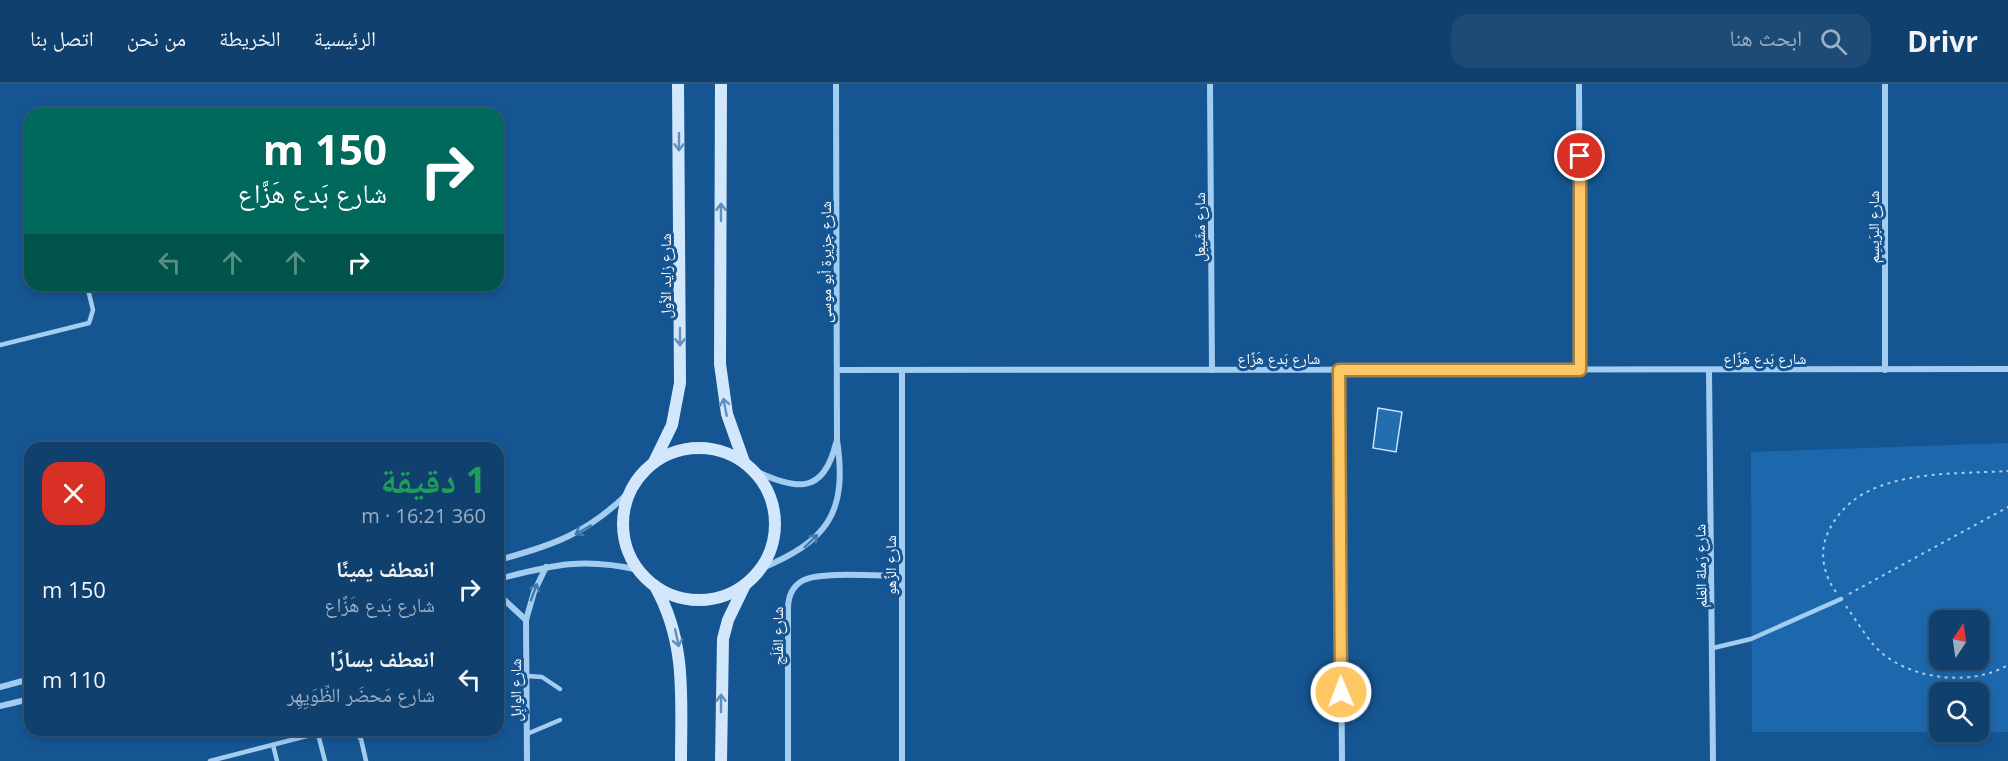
<!DOCTYPE html>
<html lang="ar">
<meta charset="utf-8">
<style>
body{margin:0;font-family:"Open Sans","Noto Naskh Arabic",sans-serif;background:#1e4b76;color:#f1f3f6;direction:rtl;height:100vh;display:flex;flex-direction:column;font-size:22px;white-space:nowrap}
*{box-sizing:border-box;margin:0}
p{font-size:20px;color:#9cafc2}
.icon{flex:none;width:33px;height:33px;fill:none;stroke:currentColor;stroke-width:2;stroke-linecap:round;stroke-linejoin:round}
.map{position:relative;flex:1;overflow:hidden;direction:ltr}
.details{position:absolute;left:24px;top:358px;width:480px;height:294px;display:flex;flex-direction:column;background:#10406e;border-radius:18px;box-shadow:0 3px 9px #0003,0 0 0 2px #305981;direction:rtl}
.details>*{flex:none}
.top-card{position:absolute;left:24px;top:24px;width:480px;height:183px;border-radius:18px;box-shadow:0 3px 9px #0003,0 0 0 2px #305981;direction:rtl;background:#00695c;color:#fff;overflow:hidden}
.needle{width:39px;rotate:13deg}
.fabs{position:absolute;left:1929px;top:526px;display:grid;gap:12px}
.fabs a{display:grid;place-items:center;width:60px;height:60px;border-radius:12px;background:#10406e;box-shadow:0 3px 9px #0003,0 0 0 2px #305981;font-size:30px}
.pin{position:absolute;display:grid;place-items:center;width:51px;height:51px;color:#fff;margin:-26px;border:3px solid #fff;border-radius:50%;box-shadow:0 2px 6px #0007}
.me{position:absolute;width:66px;margin:-33px;rotate:359deg;stroke-linejoin:round;filter:drop-shadow(0 0 4px #0008)}
.turn{display:flex;align-items:center;gap:21px;height:126px;padding:0 18px;font-size:27px}
.turn .icon{width:78px;height:78px;stroke-width:2.5}
.turn b{display:block;font-size:42px;line-height:51px}
.lanes{display:flex;align-items:center;height:57px;padding:0 18px;background:#0003;justify-content:center;gap:30px;direction:ltr}
.lanes .off{opacity:.35}
.round{display:grid;place-items:center;flex:none;width:63px;height:63px;border-radius:18px;background:#1e4b76}
.overview{display:flex;align-items:center;justify-content:space-between;height:102px;padding:0 18px}
h1{font-size:36px;font-weight:700;line-height:45px;color:#1e9e55}
ul{padding:0;list-style:none}
li{display:flex;align-items:center;gap:18px;height:90px;padding:0 18px}
li div{flex:1}
li b{display:block;font-size:22px}
li em{font-style:normal}
header{display:flex;align-items:center;gap:36px;box-sizing:border-box;height:84px;padding:0 30px;background:#10406e;border-bottom:2px solid #305981}
header strong{font-size:28px}
nav{display:flex;gap:33px;margin-inline-start:auto;font-size:21px}
.search{width:420px;height:54px;background:#1e4b76;display:flex;align-items:center;gap:15px;box-sizing:border-box;padding:0 21px;border-radius:18px;color:#9cafc2;font-size:22px}
.map>svg:first-child{display:block}
.green{fill:#1d68ac;fill-rule:evenodd}
.building{fill:#236db1;stroke:#cae4fc;stroke-width:1.5}
.lines{fill:none;stroke-linecap:round;stroke-linejoin:round}
.path{stroke:#a3ccf1;stroke-width:2;stroke-dasharray:3 4.5;stroke-linecap:butt}
.service{stroke:#a3ccf1;stroke-width:4.5}
.minor{stroke:#a3ccf1;stroke-width:6}
.secondary{stroke:#d2e7fc;stroke-width:12}
.oneway{stroke:#618fbc}
.oneway2{stroke:#4079ae}
.route-casing{stroke:#a68140;stroke-width:15}
.route{stroke:#ffc763;stroke-width:10}
.labels{text-anchor:middle;dominant-baseline:central;stroke-width:6;stroke-linejoin:round;paint-order:stroke}
.street-label{font-size:15px;fill:#fff;stroke:#155592}
</style>
<header>
<strong>Drivr</strong>
<div class="search"><svg class="icon" aria-label="search" viewBox="0 0 24 24"><circle cx="10" cy="10" r="6"/><path d="M15 15l6 6"/></svg>ابحث هنا</div>
<nav><a>الرئيسية</a><a>الخريطة</a><a>من نحن</a><a>اتصل بنا</a></nav>
</header>
<div class="map">
<svg width="2008" height="677" viewBox="0 0 2008 677">
<rect width="100%" height="100%" fill="#155592"/>
<path class="green" d="M2008,359V648H1979L1978,609H1940L1939,648H1752L1751,368ZM1940,537H1978V576H1940Z"/>
<polygon class="building" points="1378,324 1402,328 1396,368 1373,364"/>
<g class="lines">
<g class="path">
<path d="M1836,508C1824,492 1819,469 1827,451C1855,383 1947,391 2008,387"/>
<polyline points="1849,510 2008,423"/>
<path d="M1846,522C1857,537 1869,559 1883,570C1915,596 1973,602 2008,581"/>
</g>
<g class="service">
<polyline points="0,261 89,239 93,226 87,201"/>
<polyline points="1713,564 1751,555 1841,515"/>
<polyline points="527,592 542,593 560,605"/>
<polyline points="353,646 361,655 366,677"/>
<polyline points="318,650 325,677"/>
<polyline points="527,650 560,636"/>
<polyline points="273,661 277,677"/>
<polyline points="210,677 330,646"/>
</g>
<g class="minor">
<polyline points="1210,0 1212,286"/>
<polyline points="1579,0 1580,286"/>
<polyline points="1885,0 1885,286"/>
<polyline points="838,286 2008,285"/>
<polyline points="1339,286 1342,677"/>
<polyline points="1709,286 1713,677"/>
<path d="M753,386C795,405 823,413 836,359"/>
<path d="M498,476C552,462 588,449 628,409"/>
<path d="M760,485C827,457 848,430 837,356L836,0"/>
<path d="M498,495C553,481 582,473 639,486"/>
<polyline points="498,510 526,536"/>
<polyline points="0,603 30,595"/>
<polyline points="0,622 30,615"/>
<polyline points="527,677 526,536 534,508 546,483"/>
<path d="M788,677V525C788,514 792,503 802,497C818,487 880,492 902,492"/>
<polyline points="902,677 902,286"/>
</g>
<g class="secondary">
<polyline points="721,0 720,280 727,330 744,378"/>
<circle cx="699" cy="440" r="76"/>
<polyline points="654,378 672,341 680,299 678,0"/>
<path d="M655,502C687,559 681,614 681,677"/>
<polyline points="721,677 723,555 728,536 744,503"/>
</g>
</g>
<defs><path id="oneway-shaft" d="M-6 0H5M1.5-3L5.5 0L1.5 3" fill="none" stroke-width="1.6" stroke-linecap="round" stroke-linejoin="round" transform="scale(1.5)"/></defs>
<g class="oneway">
<use href="#oneway-shaft" transform="translate(679 58) rotate(90)"/>
<use href="#oneway-shaft" transform="translate(721 128) rotate(-90)"/>
<use href="#oneway-shaft" transform="translate(680 253) rotate(90)"/>
<use href="#oneway-shaft" transform="translate(725 323) rotate(-101)"/>
<use href="#oneway-shaft" transform="translate(677 554) rotate(78)"/>
<use href="#oneway-shaft" transform="translate(721 619) rotate(-90)"/>
</g>
<g class="oneway2">
<use href="#oneway-shaft" transform="translate(583 446) rotate(150)"/>
<use href="#oneway-shaft" transform="translate(811 457) rotate(-44)"/>
<use href="#oneway-shaft" transform="translate(534 508) rotate(-70)"/>
</g>
<g class="lines">
<g class="route-casing">
<polyline id="route" points="1341,608 1339,286 1580,286 1580,72"/>
</g>
<use href="#route" class="route"/>
</g>
<g class="labels">
<g class="street-label">
<text transform="translate(1199 143) rotate(-90)">شارع مشَيعِل</text>
<text transform="translate(1873 143) rotate(-90)">شارع البرَيسِم</text>
<text transform="translate(825 178) rotate(-90)">شارع جزيرة أبو موسى</text>
<text transform="translate(665 192) rotate(-90)">شارع زايد الأول</text>
<text x="1279" y="274">شارع بَدع هَزَّاع</text>
<text x="1765" y="274">شارع بَدع هَزَّاع</text>
<text transform="translate(890 481) rotate(-90)">شارع الزَّهو</text>
<text transform="translate(1700 482) rotate(-91)">شارع رَملة العَلم</text>
<text transform="translate(777 552) rotate(-90)">شارع الفَلَج</text>
<text transform="translate(515 606) rotate(-90)">شارع الوابِل</text>
</g>
</g>
</svg>
<div class="fabs">
<a><svg class="needle" viewBox="-14 -14 28 28"><path d="M0-13l5 13h-10z" fill="#e53935"/><path d="M0 13l5-13h-10z" fill="#9cafc2"/></svg></a>
<a><svg class="icon" aria-label="search" viewBox="0 0 24 24"><circle cx="10" cy="10" r="6"/><path d="M15 15l6 6"/></svg></a>
</div>
<div class="pin" style="left:1580px;top:72px;background:#d93025"><svg class="icon" aria-label="arrive" viewBox="0 0 24 24"><path d="M6 21V4h12l-3 4 3 4H6"/></svg></div>
<svg class="me" style="left:1341px;top:608px" viewBox="-20 -20 40 40"><circle r="17" fill="#ffc763" stroke="#fff" stroke-width="3"/><path d="M0-11L8 9 0 5-8 9z" fill="#fff"/></svg>
<div class="top-card">
<div class="turn"><svg class="icon" aria-label="right" viewBox="0 0 24 24"><path d="M7 20v-9h11M14 6l5 5-5 5"/></svg><div><b>150 m</b>شارع بَدع هَزَّاع</div></div>
<div class="lanes"><svg class="icon off" aria-label="left" viewBox="0 0 24 24"><path d="M17 20v-9H6M10 6l-5 5 5 5"/></svg><svg class="icon off" aria-label="ahead" viewBox="0 0 24 24"><path d="M12 20V5M6 11l6-6 6 6"/></svg><svg class="icon off" aria-label="ahead" viewBox="0 0 24 24"><path d="M12 20V5M6 11l6-6 6 6"/></svg><svg class="icon" aria-label="right" viewBox="0 0 24 24"><path d="M7 20v-9h11M14 6l5 5-5 5"/></svg></div>
</div>
<section class="details">
<div class="overview"><div><h1>1 دقيقة</h1><p>360 m · 16:21</p></div><a class="round" style="background:#d93025;color:#fff"><svg class="icon" aria-label="close" viewBox="0 0 24 24"><path d="M6 6l12 12M18 6L6 18"/></svg></a></div>
<ul>
<li><svg class="icon" aria-label="right" viewBox="0 0 24 24"><path d="M7 20v-9h11M14 6l5 5-5 5"/></svg><div><b>انعطف يمينًا</b><p>شارع بَدع هَزَّاع</p></div><em>150 m</em></li>
<li><svg class="icon" aria-label="left" viewBox="0 0 24 24"><path d="M17 20v-9H6M10 6l-5 5 5 5"/></svg><div><b>انعطف يسارًا</b><p>شارع مَحضَر الظِّوَيِهِر</p></div><em>110 m</em></li>
</ul>
</section>
</div>
